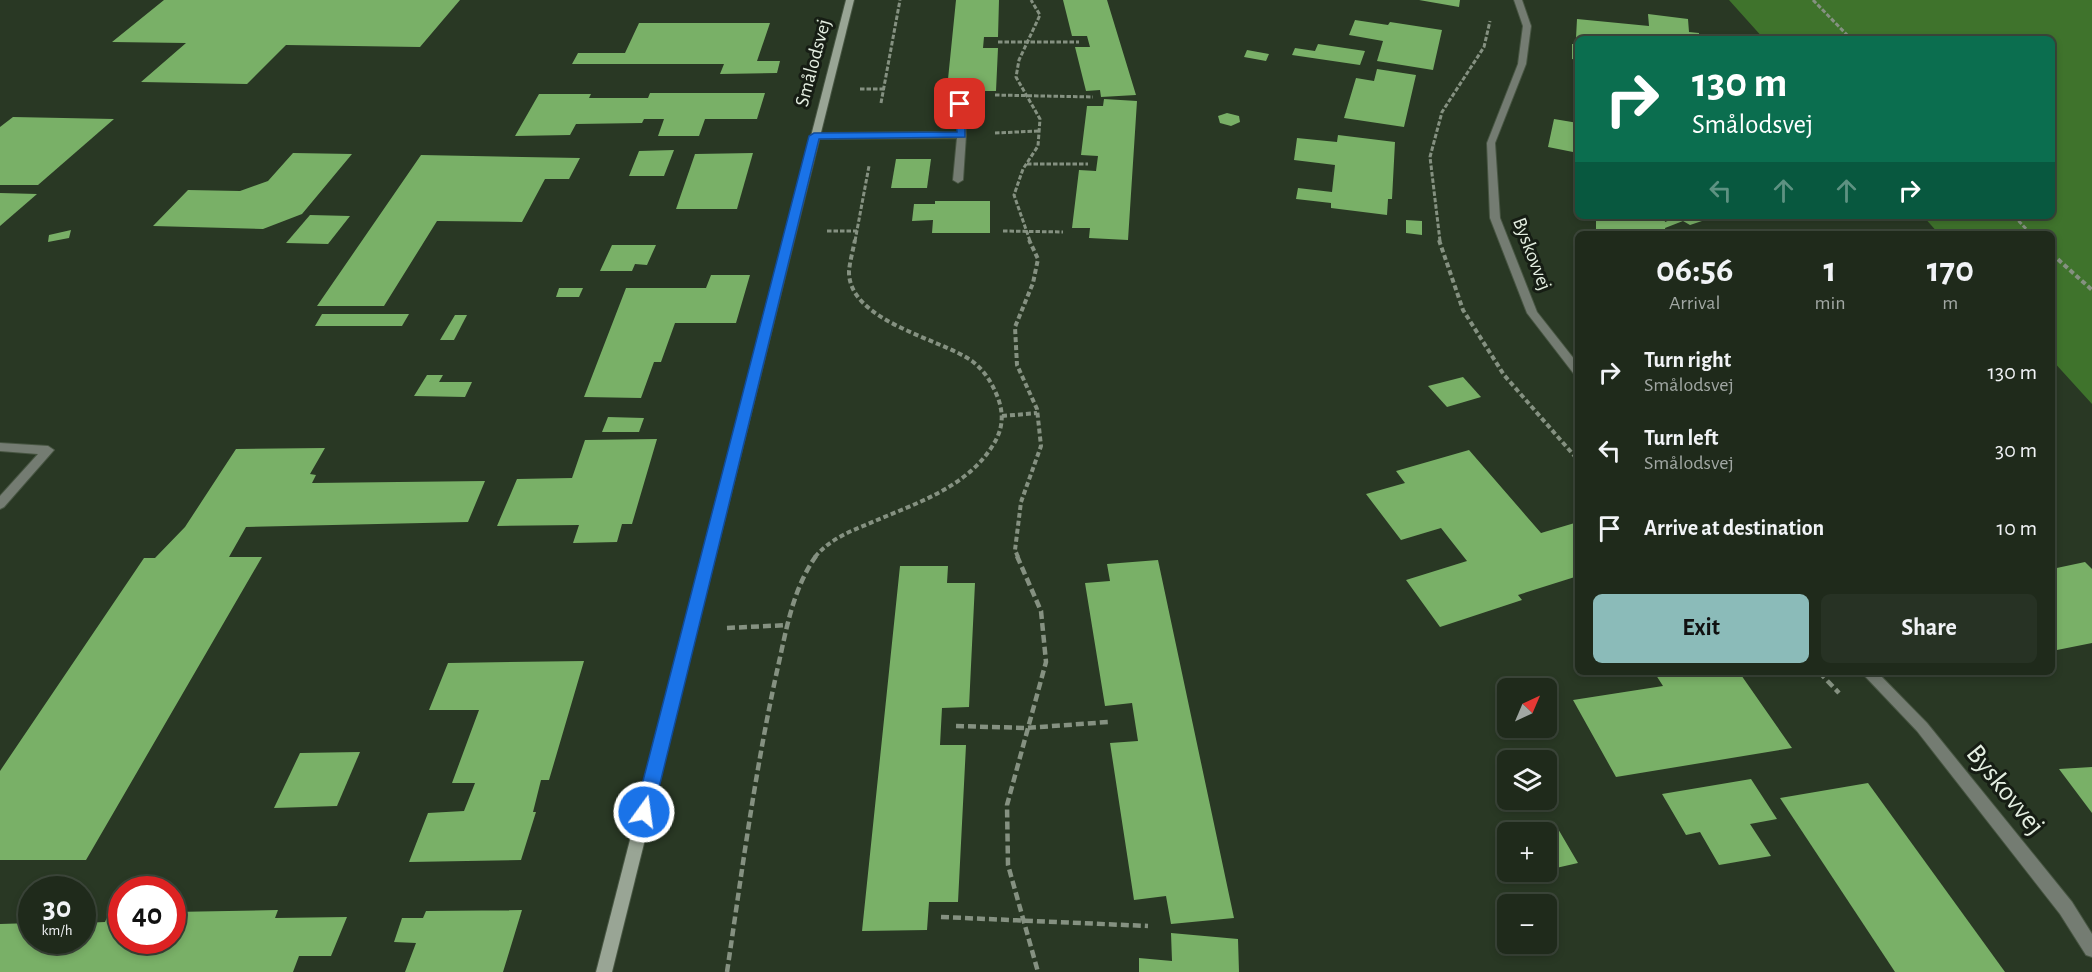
<!DOCTYPE html>
<meta charset="utf-8">
<style>
body{margin:0;font-family:"Alegreya Sans",sans-serif;background:#273224;color:#f1f3f6;height:100vh;display:flex;flex-direction:column;font-size:22px;white-space:nowrap}
*{box-sizing:border-box;margin:0}
p{font-size:20px;color:#a1a7a3}
.icon{flex:none;width:33px;height:33px;fill:none;stroke:currentColor;stroke-width:2;stroke-linecap:round;stroke-linejoin:round}
.map{position:relative;flex:1;overflow:hidden}
.sheet{position:absolute;left:1575px;top:231px;width:480px;height:444px;display:flex;flex-direction:column;background:#1f2a1b;border-radius:9px;box-shadow:0 3px 9px #0003,0 0 0 2px #3c463a}
.sheet>*{flex:none}
.banner{position:absolute;left:1575px;top:36px;width:480px;height:183px;border-radius:9px;box-shadow:0 3px 9px #0003,0 0 0 2px #3c463a;background:#0b6e4f;color:#fff;overflow:hidden}
.needle{width:39px;rotate:44deg}
.buttons{position:absolute;left:1497px;top:678px;display:grid;gap:12px}
.buttons a{display:grid;place-items:center;width:60px;height:60px;border-radius:9px;background:#1f2a1b;box-shadow:0 3px 9px #0003,0 0 0 2px #3c463a;font-size:30px}
.speed{position:absolute;left:18px;top:876px;display:flex;gap:12px;font-size:30px;font-weight:700;text-align:center}
.speed>*{display:grid;place-content:center;width:78px;height:78px;border-radius:50%;background:#1f2a1b;box-shadow:0 3px 9px #0003,0 0 0 2px #3c463a;line-height:1}
.speed small{font-size:15px;font-weight:400}
.speed .limit{border:9px solid #d22;background:#fff;color:#111}
.pin{position:absolute;display:grid;place-items:center;width:51px;height:51px;color:#fff;margin:-26px;border-radius:12px;box-shadow:0 3px 9px #0006}
.me{position:absolute;width:66px;margin:-33px;rotate:14deg;stroke-linejoin:round;filter:drop-shadow(0 0 4px #0008)}
.turn{display:flex;align-items:center;gap:21px;height:126px;padding:0 18px;font-size:27px}
.turn .icon{width:78px;height:78px;stroke-width:2.5}
.turn b{display:block;font-size:42px;line-height:51px}
.lanes{display:flex;align-items:center;height:57px;padding:0 18px;background:#0003;justify-content:center;gap:30px;direction:ltr}
.lanes .off{opacity:.35}
.eta{display:flex;justify-content:space-evenly;align-items:center;height:102px;text-align:center}
.eta b{font-size:36px;font-weight:700;line-height:42px}
.primary-button{display:flex;gap:12px;margin-top:auto;padding:12px 18px}
.primary-button a{flex:1;height:69px;border-radius:9px;background:#8bbbb9;color:#111;font-size:24px;font-weight:700;line-height:69px;text-align:center}
.primary-button a+a{background:#273224;color:#f1f3f6}
ul{padding:0;list-style:none}
li{display:flex;align-items:center;gap:18px;height:78px;padding:0 18px}
li div{flex:1}
li b{display:block;font-size:22px}
li em{font-style:normal}
.map>svg:first-child{display:block}
.forest{fill:#3f732c}
.building{fill:#79b067}
.lines{fill:none;stroke-linecap:round;stroke-linejoin:round}
.street-casing{stroke:#475542;stroke-width:2}
.secondary-casing{stroke:#475542;stroke-width:2}
.path-far2{stroke:#859181;stroke-width:3;stroke-dasharray:4.5 2;stroke-linecap:butt}
.path-far1{stroke:#859181;stroke-width:4;stroke-dasharray:5 3;stroke-linecap:butt}
.path{stroke:#859181;stroke-width:4.5;stroke-dasharray:8 4;stroke-linecap:butt}
.street{fill:#747c72;fill-rule:evenodd}
.secondary{fill:#99a595;fill-rule:evenodd}
.route{fill:#1a73e8;stroke:#114b97;stroke-width:1.5}
.labels{text-anchor:middle;dominant-baseline:central;stroke-width:6;stroke-linejoin:round;paint-order:stroke}
.far-street-label{font-size:20px;fill:#e4eee1;stroke:#161d14}
.near-street-label{font-size:28px;fill:#e4eee1;stroke:#161d14}
</style>
<div class="map">
<svg width="2092" height="972" viewBox="0 0 2092 972">
<rect width="100%" height="100%" fill="#293824"/>
<polygon class="forest" points="1729,0 2092,0 2092,404 2052,360 2052,234 1939,234 1923,216 2052,216 2052,39 1764,39"/>
<g class="building">
<polygon points="164,0 460,0 420,47 286,45 247,84 141,82 186,43 112,42"/>
<polygon points="956,0 999,0 998,37 984,37 983,48 998,48 996,91 980,91 980,98 946,99"/>
<polygon points="1063,0 1107,0 1136,95 1101,97 1100,90 1086,91 1075,47 1090,47 1087,36 1072,36"/>
<polygon points="1419,0 1460,0 1459,7"/>
<polygon points="1648,14 1688,19 1689,32 1699,33 1699,39 1576,38 1577,19 1649,26"/>
<polygon points="1355,20 1388,25 1390,22 1442,30 1433,70 1377,61 1383,41 1349,35"/>
<polygon points="639,23 770,23 757,61 780,61 777,73 720,74 724,64 572,64 578,53 625,53"/>
<polygon points="1318,44 1365,51 1360,65 1292,55 1295,48 1315,51"/>
<polygon points="1572,44 1578,44 1578,60 1572,59"/>
<polygon points="1247,50 1269,54 1266,61 1244,57"/>
<polygon points="1377,69 1416,75 1404,127 1344,118 1356,78 1374,81"/>
<polygon points="650,93 765,93 757,119 705,119 699,136 658,136 664,119 644,119 642,123 576,124 570,135 515,136 539,94 591,94 589,98 648,98"/>
<polygon points="1104,99 1137,101 1128,240 1089,238 1090,228 1072,228 1079,170 1096,171 1098,156 1081,155 1087,106 1103,106"/>
<polygon points="1227,113 1239,116 1240,122 1231,126 1220,123 1218,116"/>
<polygon points="13,117 114,119 38,185 0,185 0,127"/>
<polygon points="1554,119 1578,123 1578,153 1548,147"/>
<polygon points="1338,135 1395,142 1392,199 1388,199 1387,215 1331,208 1331,203 1296,199 1298,188 1332,192 1335,165 1294,160 1297,138 1337,142"/>
<polygon points="674,150 664,176 629,176 639,151"/>
<polygon points="293,153 352,154 302,214 263,229 153,226 188,190 240,191 268,181"/>
<polygon points="753,153 737,209 676,209 695,154"/>
<polygon points="421,155 580,158 569,179 545,179 522,222 437,221 384,306 317,306"/>
<polygon points="896,159 931,159 927,188 891,188"/>
<polygon points="0,193 37,194 0,226"/>
<polygon points="935,201 990,201 990,233 932,233 933,220 912,221 914,204 935,204"/>
<polygon points="310,215 350,216 328,244 286,243"/>
<polygon points="1590,216 1664,216 1665,222 1678,217 1676,216 1704,216 1708,219 1690,225 1683,221 1665,228 1666,234 1596,234 1596,221 1590,220"/>
<polygon points="1406,220 1422,221 1422,235 1406,233"/>
<polygon points="71,230 69,238 48,242 49,235"/>
<polygon points="612,245 656,245 647,265 635,264 632,271 600,271"/>
<polygon points="711,275 750,275 736,323 675,323 661,362 654,362 641,398 584,397 626,288 706,288"/>
<polygon points="559,288 583,288 579,297 556,297"/>
<polygon points="322,314 409,314 402,326 315,326"/>
<polygon points="455,315 467,315 454,340 440,340"/>
<polygon points="427,375 443,375 439,382 472,382 465,397 414,396"/>
<polygon points="1463,377 1481,397 1447,407 1428,386"/>
<polygon points="608,417 644,418 639,432 602,432"/>
<polygon points="657,439 632,524 622,524 617,542 573,543 579,525 497,526 517,479 572,478 585,440"/>
<polygon points="325,448 310,474 316,475 312,483 485,481 468,522 246,527 229,557 262,557 86,860 0,860 0,771 144,558 155,558 185,527 236,449"/>
<polygon points="1469,450 1541,533 1578,522 1578,576 1518,595 1522,600 1440,627 1406,580 1467,561 1441,528 1401,540 1366,494 1405,483 1396,471"/>
<polygon points="1158,560 1234,918 1171,924 1166,896 1134,900 1110,743 1138,741 1132,703 1105,706 1085,583 1110,581 1107,564"/>
<polygon points="2085,562 2092,569 2092,643 2052,651 2052,569"/>
<polygon points="900,566 948,566 947,583 975,583 969,707 942,708 940,745 966,745 958,902 929,902 927,930 862,931"/>
<polygon points="584,661 549,780 541,780 533,812 536,812 521,860 409,862 428,813 464,811 475,783 452,783 479,710 429,710 448,663"/>
<polygon points="1654,672 1739,672 1792,748 1616,777 1573,700 1663,686"/>
<polygon points="360,752 337,806 274,808 300,753"/>
<polygon points="2092,767 2092,813 2059,769"/>
<polygon points="1751,779 1777,819 1750,824 1771,856 1719,865 1700,832 1686,835 1662,794"/>
<polygon points="1868,783 2005,972 1895,972 1780,798"/>
<polygon points="1554,822 1578,863 1556,868 1546,852 1546,832 1535,832 1532,828"/>
<polygon points="278,910 275,918 347,917 331,956 299,956 293,972 0,972 0,924 32,923 32,940 82,940 82,923 105,922 109,913 122,913 122,940 172,940 172,912"/>
<polygon points="522,910 503,972 405,972 416,943 394,942 402,918 423,918 426,911"/>
<polygon points="1171,933 1238,939 1239,972 1139,972 1139,958 1172,961"/>
</g>
<g class="lines">
<g class="street-casing">
<g id="street">
<polygon points="1514,0 1522,0 1531,26 1526,64 1495,143 1500,218 1537,312 1578,364 1578,375 1574,374 1527,313 1490,218 1487,143 1518,64 1523,26"/>
<polygon points="957,102 964,104 966,135 963,180 958,183 953,180 957,138 814,139 810,136 814,133 958,132"/>
<polygon points="0,443 48,446 54,450 4,507 0,509 0,496 38,454 0,451"/>
<polygon points="1861,672 1877,672 1927,723 2072,902 2092,934 2092,957 2086,955 2060,914 1917,731"/>
</g>
</g>
<g class="secondary-casing">
<polygon id="secondary" points="846,0 854,0 612,972 596,972"/>
</g>
<g class="path-far2">
<polyline points="1813,0 1851,39"/>
<polyline points="998,42 1079,42"/>
<polyline points="860,89 884,89"/>
<polyline points="995,95 1093,97"/>
<polyline points="881,103 900,0"/>
<polyline points="995,133 1039,131"/>
<polyline points="1027,164 1088,164"/>
<polyline points="2014,216 2031,234"/>
<polyline points="827,231 857,231"/>
<polyline points="1003,231 1063,232"/>
<polyline points="855,241 869,166"/>
<polyline points="1030,241 1014,195 1023,169 1038,146 1040,119 1016,77 1019,60 1040,15 1031,0"/>
<polyline points="1440,241 1430,157 1442,112 1484,47 1490,21"/>
</g>
<g class="path-far1">
<polyline points="1439,240 1463,310 1504,375 1578,460"/>
<polyline points="2052,254 2092,290"/>
<polyline points="1002,416 1037,413"/>
<path d="M815,557C829,540 848,532 868,524C913,504 966,489 993,445C1003,429 1004,415 998,398C992,383 985,371 972,361C939,338 848,321 849,271C850,261 853,250 855,240"/>
<polyline points="1018,557 1015,550 1021,502 1041,446 1037,409 1017,365 1015,327 1033,283 1038,259 1029,240"/>
</g>
<g class="path">
<polyline points="1017,556 1041,611 1046,662 1007,805 1008,865 1038,972"/>
<polyline points="727,628 788,625"/>
<polyline points="1819,672 1839,693"/>
<polyline points="956,726 1026,728 1108,722"/>
<polyline points="941,917 1148,926"/>
<path d="M727,972C742,871 755,771 777,671C786,632 792,590 816,556"/>
</g>
<use href="#street" class="street"/>
<use href="#secondary" class="secondary"/>
</g>
<polygon class="route" points="960,101 965,104 965,137 819,139 653,812 650,818 644,820 638,818 635,812 809,136 814,133 957,132 955,104"/>
<g class="labels">
<g class="far-street-label">
<text transform="translate(813 63) rotate(-75)">Smålodsvej</text>
<text transform="translate(1532 254) rotate(69)">Byskovvej</text>
</g>
<g class="near-street-label">
<text transform="translate(2005 790) rotate(51)">Byskovvej</text>
</g>
</g>
</svg>
<div class="buttons">
<a><svg class="needle" viewBox="-14 -14 28 28"><path d="M0-13l5 13h-10z" fill="#e53935"/><path d="M0 13l5-13h-10z" fill="#a1a7a3"/></svg></a>
<a><svg class="icon" aria-label="layers" viewBox="0 0 24 24"><path d="M12 4l9 5-9 5-9-5zM3 14l9 5 9-5"/></svg></a>
<a>+</a>
<a>−</a>
</div>
<div class="speed"><div>30<small>km/h</small></div><div class="limit">40</div></div>
<div class="pin" style="left:960px;top:104px;background:#d93025"><svg class="icon" aria-label="arrive" viewBox="0 0 24 24"><path d="M6 21V4h12l-3 4 3 4H6"/></svg></div>
<svg class="me" style="left:644px;top:812px" viewBox="-20 -20 40 40"><circle r="17" fill="#1a73e8" stroke="#fff" stroke-width="3"/><path d="M0-11L8 9 0 5-8 9z" fill="#fff"/></svg>
<div class="banner">
<div class="turn"><svg class="icon" aria-label="right" viewBox="0 0 24 24"><path d="M7 20v-9h11M14 6l5 5-5 5"/></svg><div><b>130 m</b>Smålodsvej</div></div>
<div class="lanes"><svg class="icon off" aria-label="left" viewBox="0 0 24 24"><path d="M17 20v-9H6M10 6l-5 5 5 5"/></svg><svg class="icon off" aria-label="ahead" viewBox="0 0 24 24"><path d="M12 20V5M6 11l6-6 6 6"/></svg><svg class="icon off" aria-label="ahead" viewBox="0 0 24 24"><path d="M12 20V5M6 11l6-6 6 6"/></svg><svg class="icon" aria-label="right" viewBox="0 0 24 24"><path d="M7 20v-9h11M14 6l5 5-5 5"/></svg></div>
</div>
<section class="sheet">
<div class="eta">
<div><b>06:56</b><p>Arrival</p></div>
<div><b>1</b><p>min</p></div>
<div><b>170</b><p>m</p></div>
</div>
<ul>
<li><svg class="icon" aria-label="right" viewBox="0 0 24 24"><path d="M7 20v-9h11M14 6l5 5-5 5"/></svg><div><b>Turn right</b><p>Smålodsvej</p></div><em>130 m</em></li>
<li><svg class="icon" aria-label="left" viewBox="0 0 24 24"><path d="M17 20v-9H6M10 6l-5 5 5 5"/></svg><div><b>Turn left</b><p>Smålodsvej</p></div><em>30 m</em></li>
<li><svg class="icon" aria-label="arrive" viewBox="0 0 24 24"><path d="M6 21V4h12l-3 4 3 4H6"/></svg><div><b>Arrive at destination</b></div><em>10 m</em></li>
</ul>
<div class="primary-button"><a>Exit</a><a>Share</a></div>
</section>
</div>
